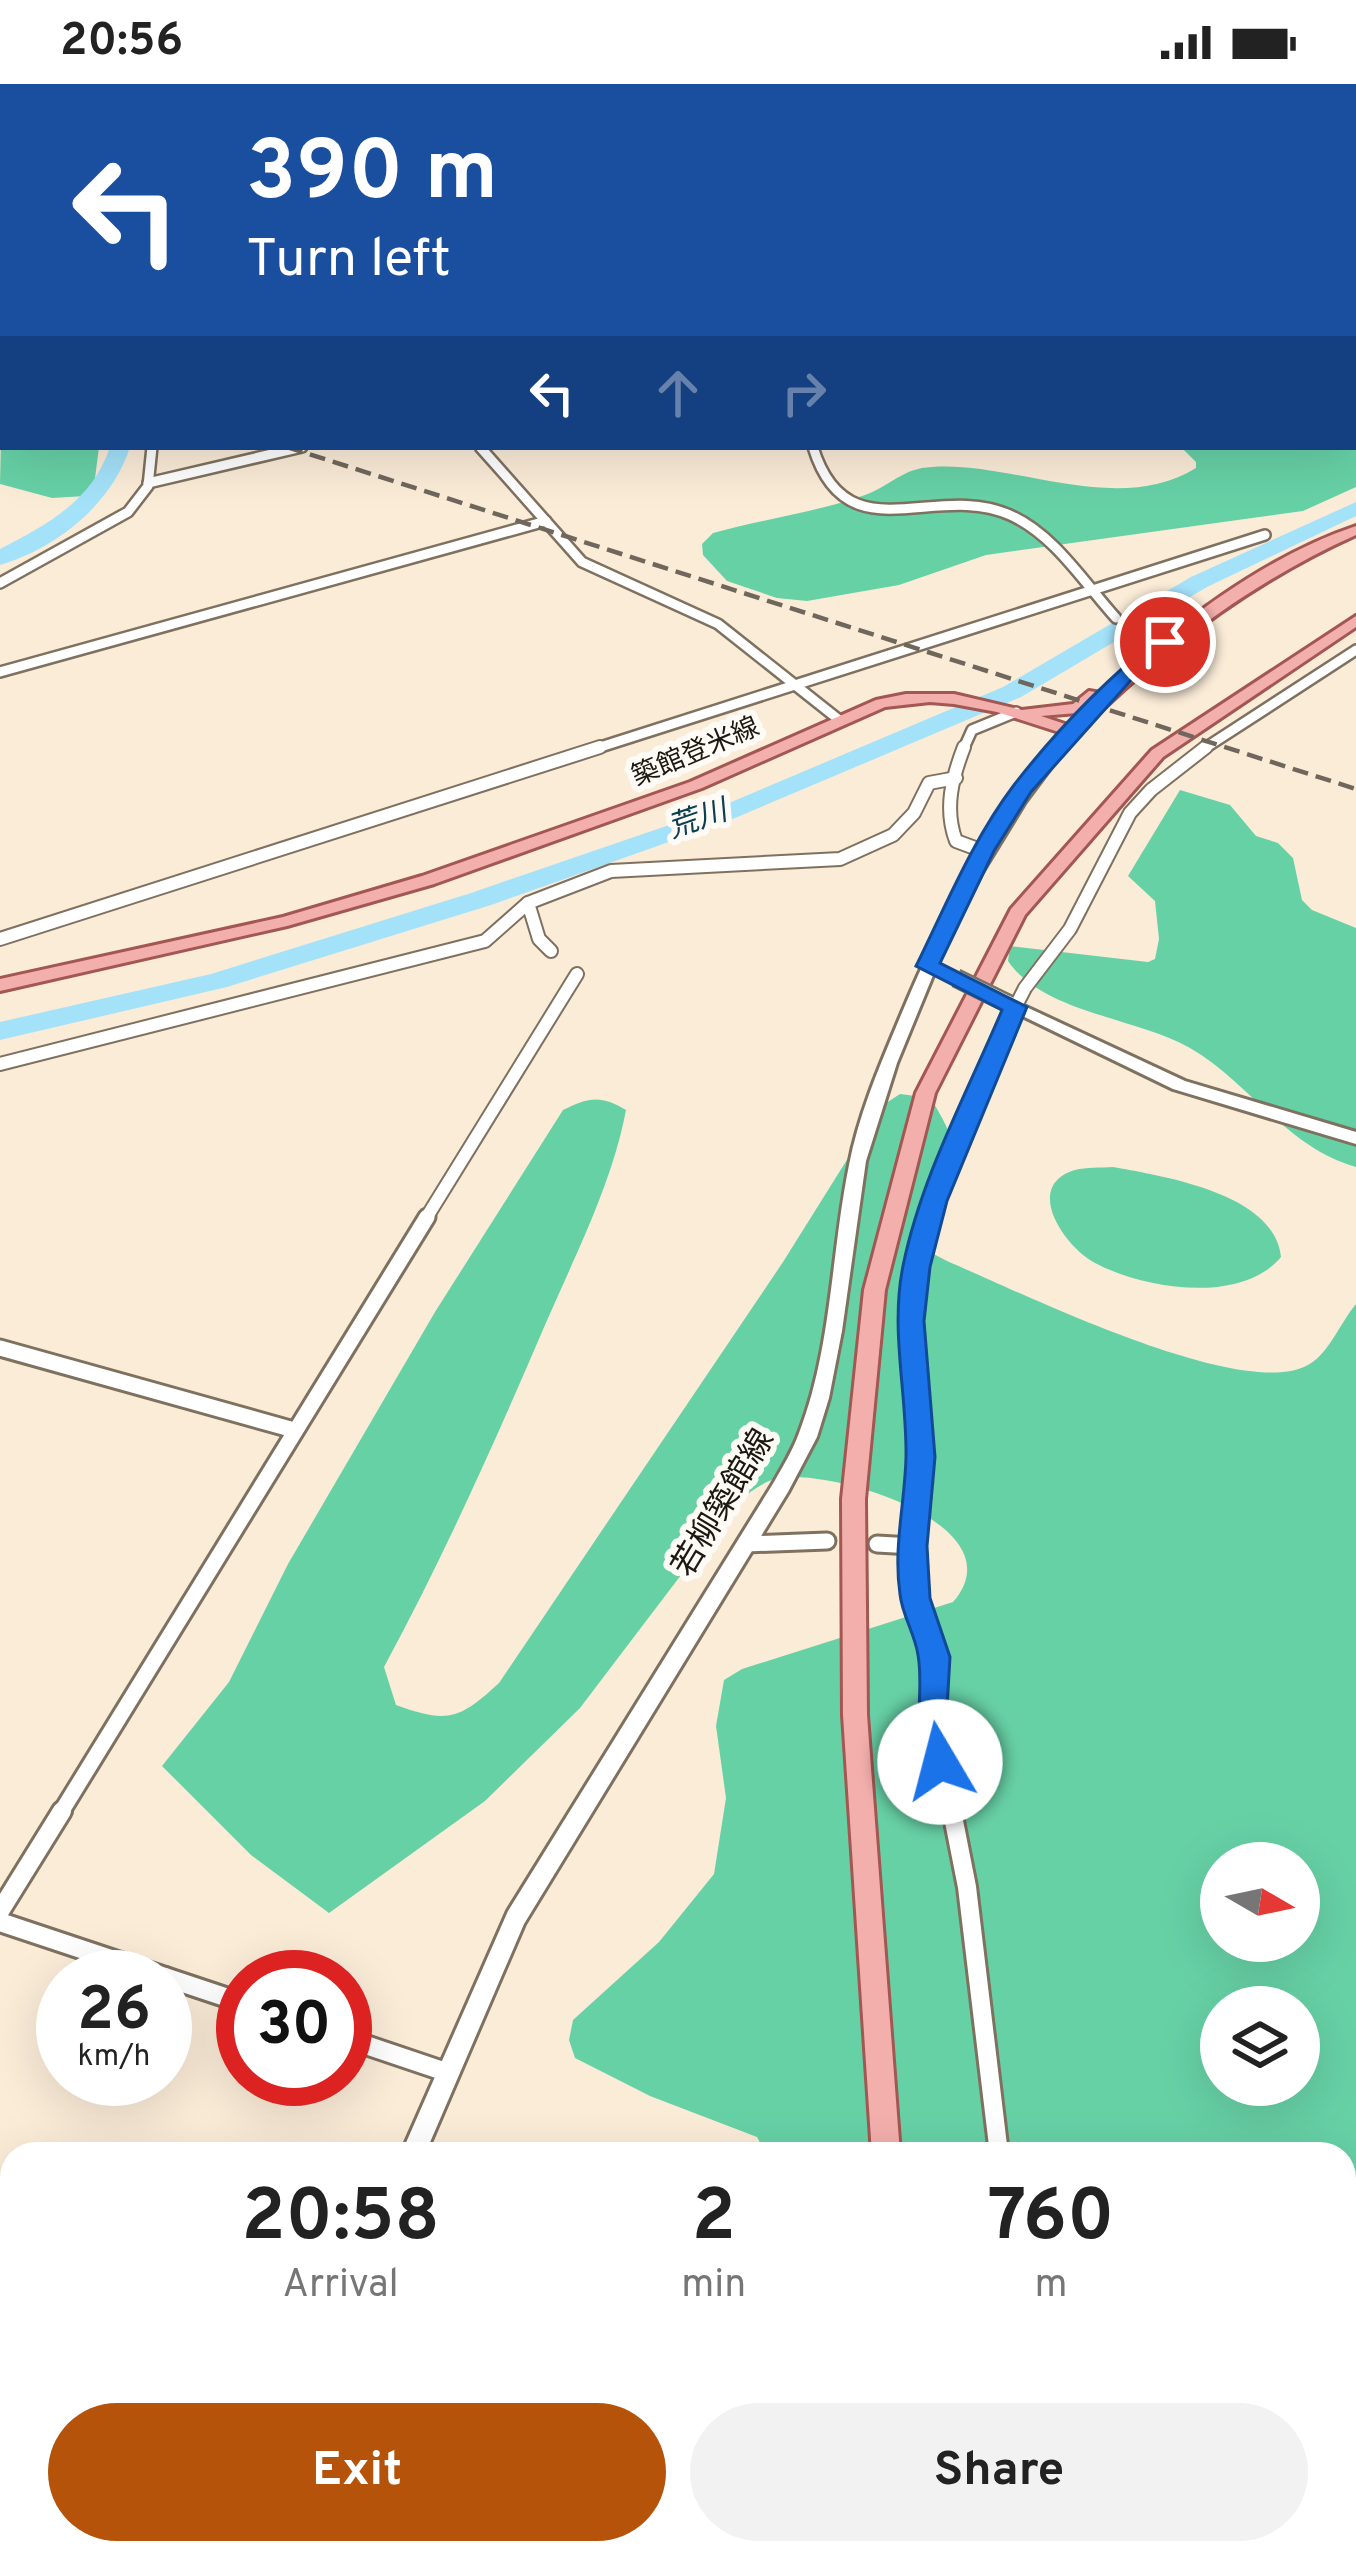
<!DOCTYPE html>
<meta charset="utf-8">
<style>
body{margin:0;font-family:Overpass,"Noto Sans JP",sans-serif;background:#f2f2f2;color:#222;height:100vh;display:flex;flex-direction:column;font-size:45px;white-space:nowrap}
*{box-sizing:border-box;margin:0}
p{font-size:39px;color:#767676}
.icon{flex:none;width:66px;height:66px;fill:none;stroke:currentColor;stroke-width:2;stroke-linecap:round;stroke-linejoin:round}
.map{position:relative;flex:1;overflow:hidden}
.sheet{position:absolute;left:0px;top:2058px;width:1356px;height:423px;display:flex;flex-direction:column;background:#fff;border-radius:36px 36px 0 0;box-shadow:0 12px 48px #0002}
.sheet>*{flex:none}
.top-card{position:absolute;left:0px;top:0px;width:1356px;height:366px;box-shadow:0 12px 48px #0002;background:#1a4fa0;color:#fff;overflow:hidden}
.needle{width:78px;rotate:99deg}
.tools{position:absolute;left:1200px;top:1758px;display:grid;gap:24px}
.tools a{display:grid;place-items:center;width:120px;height:120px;border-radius:50%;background:#fff;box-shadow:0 12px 48px #0002;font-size:60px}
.speed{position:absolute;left:36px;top:1866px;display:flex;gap:24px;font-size:60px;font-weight:700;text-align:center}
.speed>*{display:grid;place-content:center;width:156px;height:156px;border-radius:50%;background:#fff;box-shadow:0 12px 48px #0002;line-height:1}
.speed small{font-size:30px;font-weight:400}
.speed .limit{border:18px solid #d22;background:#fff;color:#111}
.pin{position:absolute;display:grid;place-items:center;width:102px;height:102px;color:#fff;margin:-51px;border:6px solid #fff;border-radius:50%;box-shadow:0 3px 12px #0007}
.me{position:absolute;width:132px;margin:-66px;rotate:352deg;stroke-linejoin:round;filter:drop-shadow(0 0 9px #0008)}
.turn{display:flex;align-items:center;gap:42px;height:252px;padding:0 48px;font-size:54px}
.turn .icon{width:156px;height:156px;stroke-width:2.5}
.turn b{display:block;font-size:84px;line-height:102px}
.lanes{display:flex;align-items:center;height:114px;padding:0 48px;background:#0003;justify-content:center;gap:60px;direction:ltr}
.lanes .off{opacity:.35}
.eta{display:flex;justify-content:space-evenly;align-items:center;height:204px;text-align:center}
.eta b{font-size:72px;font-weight:700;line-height:84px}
.primary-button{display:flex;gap:24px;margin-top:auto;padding:24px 48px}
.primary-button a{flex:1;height:138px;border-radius:72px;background:#b45309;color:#fff;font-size:48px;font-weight:700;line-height:138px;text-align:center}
.primary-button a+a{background:#f2f2f2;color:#222}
.status{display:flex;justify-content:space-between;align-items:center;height:84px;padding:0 60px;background:#fff;direction:ltr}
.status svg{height:33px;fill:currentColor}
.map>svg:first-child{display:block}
.forest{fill:#67d1a6;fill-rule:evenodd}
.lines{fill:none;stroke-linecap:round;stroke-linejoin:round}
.river{fill:#a4e2fa;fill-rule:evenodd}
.street-far4-casing{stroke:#7e7160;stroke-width:10}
.street-far3-casing{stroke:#7e7160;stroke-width:14}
.street-far2-casing{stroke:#7e7160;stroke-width:16}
.street-far1-casing{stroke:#7e7160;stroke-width:21}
.street-casing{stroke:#7e7160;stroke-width:24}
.secondary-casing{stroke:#7e7160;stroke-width:6}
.primary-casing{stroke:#a35752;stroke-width:6}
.street-far4{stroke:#fff;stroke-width:8}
.street-far3{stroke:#fff;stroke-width:9}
.street-far2{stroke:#fff;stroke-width:12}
.street-far1{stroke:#fff;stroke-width:15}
.street{stroke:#fff;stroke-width:18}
.secondary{fill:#fff;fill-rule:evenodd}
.primary{fill:#f3afac;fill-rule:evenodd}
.rail{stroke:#70675c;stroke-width:4.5;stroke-dasharray:16 8;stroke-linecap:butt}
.secondary-bridge-casing{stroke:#7e7160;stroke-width:20;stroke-linecap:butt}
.secondary-bridge{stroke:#fff;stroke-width:15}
.route{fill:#1a73e8;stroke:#114b97;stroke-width:3}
.labels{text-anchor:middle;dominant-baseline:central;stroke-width:12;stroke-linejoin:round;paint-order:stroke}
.far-street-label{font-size:27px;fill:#1d1811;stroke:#fefbf7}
.far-water-label{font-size:30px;font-style:italic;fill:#0a4050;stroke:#fefbf7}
.street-label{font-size:33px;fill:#1d1811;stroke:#fefbf7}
</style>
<div class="status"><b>20:56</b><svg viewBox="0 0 49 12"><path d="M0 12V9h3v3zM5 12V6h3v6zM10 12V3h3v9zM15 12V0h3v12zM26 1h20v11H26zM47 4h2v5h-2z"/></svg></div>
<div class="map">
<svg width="1356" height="2480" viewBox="0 0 1356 2480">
<rect width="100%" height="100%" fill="#fbecd8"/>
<g class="forest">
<polygon points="3,266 3,363 99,363 94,402 86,412 52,414 0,400"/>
<path d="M1356,302V403L1303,427L986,471L899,501L807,517L777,514L727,497L703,471L702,460L713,449C763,435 817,428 865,411C890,402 903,384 932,383C1014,377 1117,433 1196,384V378L1181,363H1353Z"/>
<path d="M1180,706L1230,721L1256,752L1278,759L1293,774L1302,816L1312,826L1356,844V1083C1287,1064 1250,999 1190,964C1135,933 1043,929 1008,877L1010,862L1148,878L1155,875L1159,855L1155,817L1128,792Z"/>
<path d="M900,1010L931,1014C937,1026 949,1043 951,1057C956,1098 904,1113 922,1164L947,1177C1020,1208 1234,1314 1304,1283C1328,1273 1339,1240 1356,1220V2480H285L290,2469H1344V2070H766L757,2053L650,2012L575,1974L569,1956L573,1936L659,1858L714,1790L726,1714L716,1642L724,1596L742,1585L953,1518C1019,1442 836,1385 779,1394C765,1396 750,1409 738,1416L580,1624L485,1717L329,1829L251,1771L162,1682L229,1598L288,1480L435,1228L563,1026C589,1013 601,1011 626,1026C612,1100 575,1172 545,1241C495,1358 444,1472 384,1583L396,1621C448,1640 460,1635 499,1599L783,1178L880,1023ZM1221,1779H1299V1857H1221ZM1221,1923H1299V2001H1221Z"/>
<path d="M1113,1083C1162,1092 1275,1109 1281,1173C1241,1221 1144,1205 1095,1179C1065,1163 1022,1102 1075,1086C1086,1083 1101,1084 1113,1083Z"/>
</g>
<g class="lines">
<g class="river">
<polygon points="19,0 40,0 42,3 21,3"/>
<path d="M110,363H130C112,420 57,464 0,481V465C48,440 92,417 110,363Z"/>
<polygon points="1356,418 1356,432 1207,503 1021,613 728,737 491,821 227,903 0,956 0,938 211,890 471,809 710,727 1003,603 1191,493"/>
</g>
<g class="street-far4-casing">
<g id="street-far4">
<polyline points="68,0 75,3"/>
<polyline points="500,3 505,0"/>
</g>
</g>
<g class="street-far3-casing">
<g id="street-far3">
<polyline points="480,363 582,478 718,540 838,635"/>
<path d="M813,363C846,472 935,397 1010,431C1054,450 1085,500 1116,534"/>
<polyline points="148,399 302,363"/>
<polyline points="0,499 128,428 148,402 152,363"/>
<polyline points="0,588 546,437"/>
<polyline points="591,666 1265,451"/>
<polyline points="963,666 972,646 1016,628"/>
<polyline points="1202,666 1356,566"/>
</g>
</g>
<g class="street-far2-casing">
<g id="street-far2">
<path d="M964,663C952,694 944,725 956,757L983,767"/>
<polyline points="528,819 611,787 840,775 893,751 914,729 929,699 956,694"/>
<polyline points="0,855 600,663"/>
<polyline points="0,980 485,857 528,819 539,855 551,867"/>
<polyline points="425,1136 577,890"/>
<polyline points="930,1136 1003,947 1025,904 1070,845 1130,729 1151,706 1206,663"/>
</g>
</g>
<g class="street-far1-casing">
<g id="street-far1">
<polyline points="930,1133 916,1183 911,1237 920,1373 912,1462 915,1514 934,1573 931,1624 952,1730"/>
<polyline points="0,1264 294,1346"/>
<polyline points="746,1460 827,1457"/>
<polyline points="877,1460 912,1462"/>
<polyline points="60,1730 427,1133"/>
</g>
</g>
<g class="street-casing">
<g id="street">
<polyline points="952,1727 967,1803 999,2070"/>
<polyline points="0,1827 62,1727"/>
<polyline points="0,1838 165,1893"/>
<polyline points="165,1893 243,1919"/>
<polyline points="345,1954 446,1988"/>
<polyline points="1038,2469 1039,2480"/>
</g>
</g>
<g class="secondary-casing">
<g id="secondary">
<path d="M1071,643L1078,647L1025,718L981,790L943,867L897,979L866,1077L842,1247L829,1314L817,1353L788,1408L524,1840L425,2070H401L508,1827L774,1398C783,1382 793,1366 799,1349C832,1264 831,1169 849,1081C858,1034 877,988 896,943C940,835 993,735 1066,644Z"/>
<polygon points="1009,915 1185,997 1356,1048 1356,1060 1173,1005 1004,923 1001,920 1004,917"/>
<polygon points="237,2469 265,2469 261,2480 233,2480"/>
</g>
</g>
<g class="primary-casing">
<g id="primary">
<polygon points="976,0 987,0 990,3 979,3"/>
<polygon points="1353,194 1356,195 1356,203 1353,202"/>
<path d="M1356,442V451C1249,499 1159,568 1077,650H1065L997,628L954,620L930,618L885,623L702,704L434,800L287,842L0,907V895L283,833L422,792L690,698L876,616L906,610H954L1022,626L1073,620L1089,607L1101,609C1175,542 1261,474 1356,442ZM1082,627L1068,641L1041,632L1077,629Z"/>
<polygon points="1356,532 1356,543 1163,673 1025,831 935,1009 885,1206 865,1415 867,1631 900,2070 872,2070 843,1631 842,1415 864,1206 916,1009 1011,825 1152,666"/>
<polygon points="901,2469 933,2469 934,2480 902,2480"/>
</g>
</g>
<use href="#street-far4" class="street-far4"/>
<use href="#street-far3" class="street-far3"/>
<use href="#street-far2" class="street-far2"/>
<use href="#street-far1" class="street-far1"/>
<use href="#street" class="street"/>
<use href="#secondary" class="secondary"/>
<use href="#primary" class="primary"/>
<polyline class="rail" points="287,363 1356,705"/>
<g class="secondary-bridge-casing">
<polyline id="secondary-bridge" points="956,894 1009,920"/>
</g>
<use href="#secondary-bridge" class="secondary-bridge"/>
</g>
<path class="route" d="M1158,554L1174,558L1132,595L1031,708L994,767L940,879L1027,923L947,1117L930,1183L924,1237L935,1373L927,1462L930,1514L950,1573L947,1624L956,1678L951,1688L940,1692L928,1688C910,1650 925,1610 918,1571C915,1550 902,1531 900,1510C893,1464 905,1419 906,1373C907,1309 890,1246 903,1182C921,1093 967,1009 1002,926L916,882C946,821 973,755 1014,701C1055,648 1106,596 1158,554Z"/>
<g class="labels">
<g class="far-street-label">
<text transform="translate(696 669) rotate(-23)">築館登米線</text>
</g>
<g class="far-water-label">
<text transform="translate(698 737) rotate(-19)">荒川</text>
</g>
<g class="street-label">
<text transform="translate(725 1420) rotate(-59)">若柳築館線</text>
</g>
</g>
</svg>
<div class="tools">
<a><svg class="needle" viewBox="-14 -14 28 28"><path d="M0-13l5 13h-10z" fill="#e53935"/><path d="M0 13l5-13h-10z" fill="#767676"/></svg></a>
<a><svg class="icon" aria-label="layers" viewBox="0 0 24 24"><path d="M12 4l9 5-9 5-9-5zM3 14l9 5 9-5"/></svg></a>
</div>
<div class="speed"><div>26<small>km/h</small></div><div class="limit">30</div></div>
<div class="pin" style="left:1165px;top:558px;background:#d93025"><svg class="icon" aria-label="arrive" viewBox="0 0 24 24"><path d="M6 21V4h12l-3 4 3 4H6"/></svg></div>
<svg class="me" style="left:940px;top:1678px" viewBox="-20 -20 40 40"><circle r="19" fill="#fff"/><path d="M0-13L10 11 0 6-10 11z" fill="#1a73e8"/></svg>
<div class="top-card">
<div class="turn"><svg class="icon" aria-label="left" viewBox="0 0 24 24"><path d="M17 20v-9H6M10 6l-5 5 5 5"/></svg><div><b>390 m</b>Turn left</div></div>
<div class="lanes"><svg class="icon" aria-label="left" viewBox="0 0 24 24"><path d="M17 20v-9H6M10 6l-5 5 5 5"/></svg><svg class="icon off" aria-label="ahead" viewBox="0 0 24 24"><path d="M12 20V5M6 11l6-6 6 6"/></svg><svg class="icon off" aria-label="right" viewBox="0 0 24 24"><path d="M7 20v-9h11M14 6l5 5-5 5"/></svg></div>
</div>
<section class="sheet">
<div class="eta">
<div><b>20:58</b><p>Arrival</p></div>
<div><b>2</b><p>min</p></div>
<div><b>760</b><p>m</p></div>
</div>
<div class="primary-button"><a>Exit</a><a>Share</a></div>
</section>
</div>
